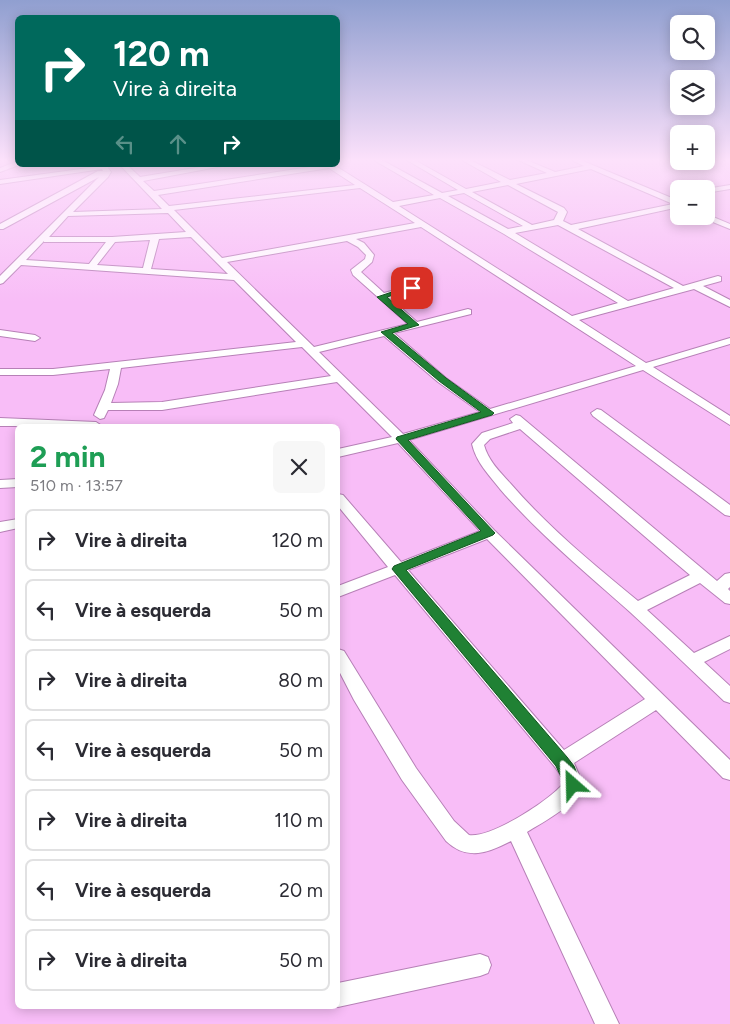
<!DOCTYPE html>
<html lang="pt">
<meta charset="utf-8">
<style>
body{margin:0;font-family:Figtree,sans-serif;background:#f7f7f7;color:#2b2b33;height:100vh;display:flex;flex-direction:column;font-size:19px;white-space:nowrap}
*{box-sizing:border-box;margin:0}
p{font-size:16px;color:#7c7c81}
.icon{flex:none;width:28px;height:28px;fill:none;stroke:currentColor;stroke-width:2;stroke-linecap:round;stroke-linejoin:round}
.map{position:relative;flex:1;overflow:hidden}
.details{position:absolute;left:15px;top:424px;width:325px;height:585px;display:flex;flex-direction:column;background:#fff;border-radius:8px;box-shadow:0 2px 12px #0003}
.details>*{flex:none}
.top-card{position:absolute;left:15px;top:15px;width:325px;height:152px;border-radius:8px;box-shadow:0 2px 12px #0003;background:#00695c;color:#fff;overflow:hidden}
.buttons{position:absolute;left:670px;top:15px;display:grid;gap:10px}
.buttons a{display:grid;place-items:center;width:45px;height:45px;border-radius:8px;background:#fff;box-shadow:0 2px 12px #0003;font-size:25px}
.pin{position:absolute;display:grid;place-items:center;width:42px;height:42px;color:#fff;margin:-21px;border-radius:10px;box-shadow:0 2px 8px #0006}
.me{position:absolute;width:55px;margin:-28px;rotate:335deg;stroke-linejoin:round;filter:drop-shadow(0 0 4px #0008)}
.turn{display:flex;align-items:center;gap:18px;height:105px;padding:0 15px;font-size:22px}
.turn .icon{width:65px;height:65px;stroke-width:2.5}
.turn b{display:block;font-size:35px;line-height:42px}
.lanes{display:flex;align-items:center;height:48px;padding:0 15px;background:#0003;justify-content:center;gap:25px;direction:ltr}
.lanes .off{opacity:.35}
.round{display:grid;place-items:center;flex:none;width:52px;height:52px;border-radius:8px;background:#f7f7f7}
.headline{display:flex;align-items:center;justify-content:space-between;height:85px;padding:0 15px}
h1{font-size:30px;font-weight:700;line-height:38px;color:#1e9e55}
ul{padding:0;list-style:none}
li{display:flex;align-items:center;gap:15px;height:62px;margin:0 10px 8px;padding:0 5px;border:2px solid #e1e1e2;border-radius:8px}
li div{flex:1}
li b{display:block;font-size:19px}
li em{font-style:normal}
.map>svg:first-child{display:block}
.lines{fill:none;stroke-linecap:round;stroke-linejoin:round}
.minor-casing{stroke:#b780b7;stroke-width:2}
.minor{fill:#fff;fill-rule:evenodd}
.route{fill:#208134;stroke:#155422}
</style>
<div class="map">
<svg width="730" height="1024" viewBox="0 0 730 1024">
<rect width="100%" height="100%" fill="#f8bdf7"/>
<g class="lines">
<g class="minor-casing">
<g id="minor">
<path d="M372,159H380L442,193L458,190L405,159H413L466,189L501,182L460,159H468L510,180L547,173L516,159H524L555,172L584,166L570,159H578L679,201V207L578,229L683,286L718,276L721,277V281L703,286L730,300V307L694,289L579,320L646,363L730,338V344L653,367L730,416V425L643,370L409,440L494,530L730,760V780L723,778L656,710L574,763L582,782C581,803 543,822 527,832L619,1024H595L511,841C488,853 467,861 446,841L402,780L354,700L338,669V649L344,651L416,768L454,821L469,835C492,838 548,801 563,784L562,777L555,767L395,575L338,597V586L388,567L338,506V494L343,495L401,562L480,531L398,443L338,457V449L392,437L337,382L162,410H108L104,418L100,419L94,415L105,390L110,369L53,375H0V369H53L296,342L234,280L21,265L3,283L0,284V276L99,177L3,229H0V224L98,171H103L102,169L0,184V180L110,165L108,168L111,172L108,177L73,212L162,209L120,165H127L140,177L213,165H228L143,181L154,191L323,165H334L393,202L434,195ZM329,168L355,185L169,206L158,195ZM591,169L673,204L571,225L563,221L567,212L564,208L516,184ZM508,185L558,212L554,220L532,225L472,192ZM360,188L415,223L222,258L174,210ZM464,193L523,226L508,229L448,196ZM440,198L504,234L618,303L572,316L399,206ZM168,213L186,232L112,237H49L68,216ZM558,225L674,288L628,301L515,233ZM421,227L636,366L490,409L446,378L394,333L471,314V310L468,309L417,322L390,298L413,291L423,280L421,278H415L407,287L384,293L361,272L372,262L374,255L364,243L356,239ZM191,237L228,274L151,269L159,239ZM150,240L143,268L97,265L115,242ZM44,241V242H106L89,264L26,260ZM347,241L358,247L366,255L365,259L351,270L353,275L408,324L314,347L227,262ZM384,336L438,382L480,412L403,434L319,352ZM302,347L331,376L162,402L111,403L118,384L121,368ZM487,539L645,699L564,750L408,570Z"/>
<polygon points="18,161 19,165 0,172 0,168"/>
<polygon points="730,185 730,189 706,193 706,189"/>
<polygon points="706,214 730,224 730,229 703,218 702,216 706,216"/>
<polygon points="0,330 35,335 40,338 35,341 0,336"/>
<polygon points="597,409 601,410 730,505 730,516 725,515 593,416 591,413"/>
<path d="M516,415L520,416L717,581L725,574L730,573V587L728,589L730,591V604L725,603L700,583L647,610L694,653L730,636V649L704,662L730,686V703L724,701C692,671 662,641 630,612C585,572 539,534 500,489C489,475 476,462 472,444L482,433L513,423L510,419ZM520,429L671,559L690,575L638,601C593,564 548,527 510,483C499,471 488,460 484,445L490,439Z"/>
<polygon points="0,418 96,422 102,426 0,426"/>
<polygon points="18,479 18,487 0,488 0,480"/>
<polygon points="18,519 18,528 0,532 0,522"/>
<polygon points="480,954 488,957 491,965 488,973 480,976 338,1007 337,1006 338,983"/>
</g>
</g>
<use href="#minor" class="minor"/>
</g>
<linearGradient id="sky" x2="0" y2="1"><stop stop-color="#909fd0"/><stop offset="0.53" stop-color="#fce1fb"/><stop offset="1" stop-color="#fce1fb" stop-opacity="0"/></linearGradient>
<rect width="730" height="302" fill="url(#sky)"/>
<polygon class="route" points="410,286 416,288 387,297 419,325 392,333 446,378 494,413 492,415 408,440 495,533 493,535 406,570 567,757 574,766 581,785 579,790 573,792 567,790 556,766 392,569 394,566 481,531 396,439 397,437 481,412 439,381 381,332 408,324 377,297"/>
</svg>
<div class="buttons">
<a><svg class="icon" aria-label="search" viewBox="0 0 24 24"><circle cx="10" cy="10" r="6"/><path d="M15 15l6 6"/></svg></a>
<a><svg class="icon" aria-label="layers" viewBox="0 0 24 24"><path d="M12 4l9 5-9 5-9-5zM3 14l9 5 9-5"/></svg></a>
<a>+</a>
<a>−</a>
</div>
<div class="pin" style="left:412px;top:288px;background:#d93025"><svg class="icon" aria-label="arrive" viewBox="0 0 24 24"><path d="M6 21V4h12l-3 4 3 4H6"/></svg></div>
<svg class="me" style="left:573px;top:785px" viewBox="-20 -20 40 40"><path d="M0-17L14 15 0 8-14 15z" fill="#208134" stroke="#fff" stroke-width="4"/></svg>
<div class="top-card">
<div class="turn"><svg class="icon" aria-label="right" viewBox="0 0 24 24"><path d="M7 20v-9h11M14 6l5 5-5 5"/></svg><div><b>120 m</b>Vire à direita</div></div>
<div class="lanes"><svg class="icon off" aria-label="left" viewBox="0 0 24 24"><path d="M17 20v-9H6M10 6l-5 5 5 5"/></svg><svg class="icon off" aria-label="ahead" viewBox="0 0 24 24"><path d="M12 20V5M6 11l6-6 6 6"/></svg><svg class="icon" aria-label="right" viewBox="0 0 24 24"><path d="M7 20v-9h11M14 6l5 5-5 5"/></svg></div>
</div>
<section class="details">
<div class="headline"><div><h1>2 min</h1><p>510 m · 13:57</p></div><a class="round"><svg class="icon" aria-label="close" viewBox="0 0 24 24"><path d="M6 6l12 12M18 6L6 18"/></svg></a></div>
<ul>
<li><svg class="icon" aria-label="right" viewBox="0 0 24 24"><path d="M7 20v-9h11M14 6l5 5-5 5"/></svg><div><b>Vire à direita</b></div><em>120 m</em></li>
<li><svg class="icon" aria-label="left" viewBox="0 0 24 24"><path d="M17 20v-9H6M10 6l-5 5 5 5"/></svg><div><b>Vire à esquerda</b></div><em>50 m</em></li>
<li><svg class="icon" aria-label="right" viewBox="0 0 24 24"><path d="M7 20v-9h11M14 6l5 5-5 5"/></svg><div><b>Vire à direita</b></div><em>80 m</em></li>
<li><svg class="icon" aria-label="left" viewBox="0 0 24 24"><path d="M17 20v-9H6M10 6l-5 5 5 5"/></svg><div><b>Vire à esquerda</b></div><em>50 m</em></li>
<li><svg class="icon" aria-label="right" viewBox="0 0 24 24"><path d="M7 20v-9h11M14 6l5 5-5 5"/></svg><div><b>Vire à direita</b></div><em>110 m</em></li>
<li><svg class="icon" aria-label="left" viewBox="0 0 24 24"><path d="M17 20v-9H6M10 6l-5 5 5 5"/></svg><div><b>Vire à esquerda</b></div><em>20 m</em></li>
<li><svg class="icon" aria-label="right" viewBox="0 0 24 24"><path d="M7 20v-9h11M14 6l5 5-5 5"/></svg><div><b>Vire à direita</b></div><em>50 m</em></li>
</ul>
</section>
</div>
